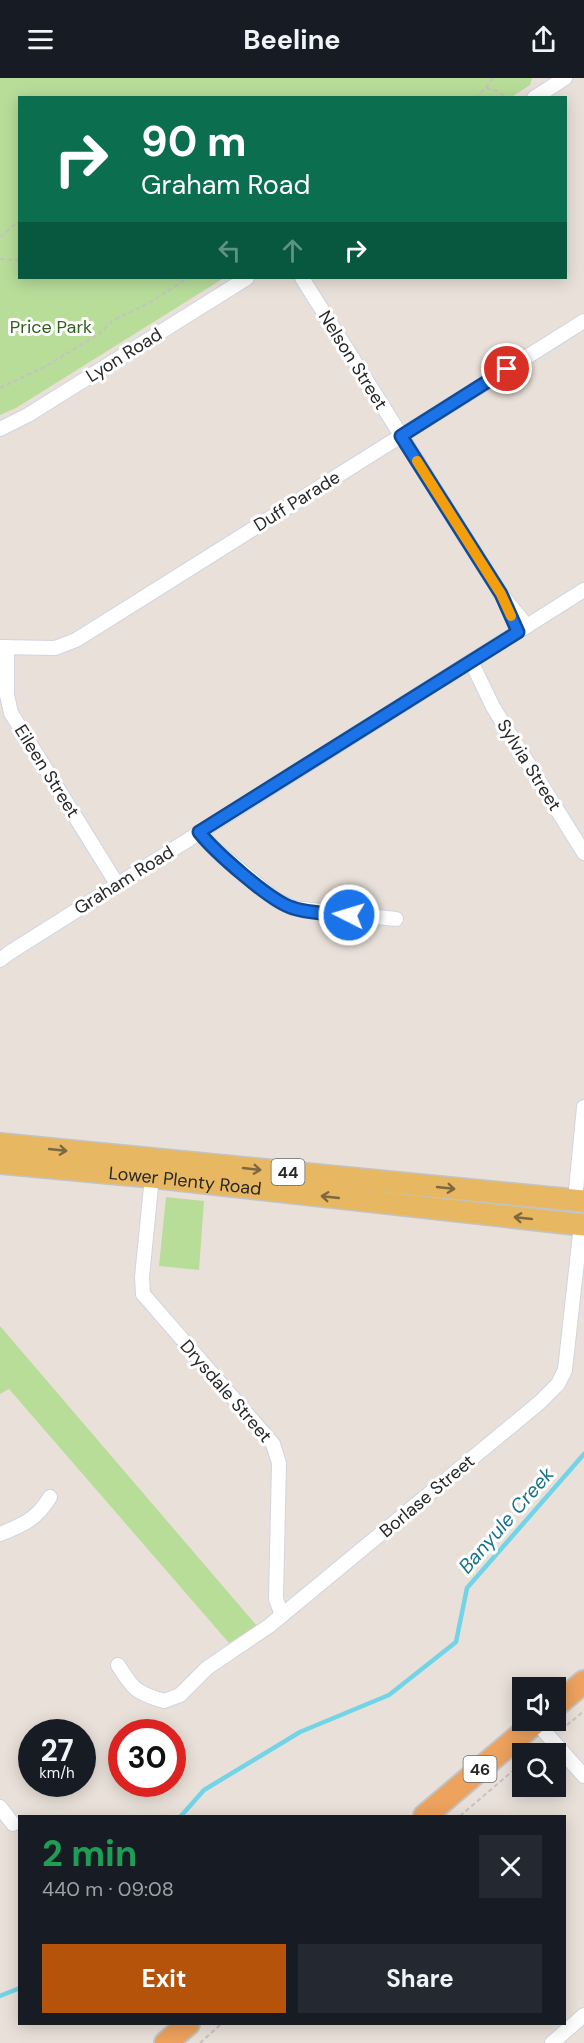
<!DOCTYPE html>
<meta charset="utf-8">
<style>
body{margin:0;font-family:"DM Sans",sans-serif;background:#242831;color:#f1f3f6;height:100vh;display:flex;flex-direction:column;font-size:22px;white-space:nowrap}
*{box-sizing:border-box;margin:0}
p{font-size:20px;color:#9ea1a6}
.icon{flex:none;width:33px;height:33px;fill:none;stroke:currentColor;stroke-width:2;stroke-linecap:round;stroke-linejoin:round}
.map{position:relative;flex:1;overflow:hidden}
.sheet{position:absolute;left:18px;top:1737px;width:548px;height:210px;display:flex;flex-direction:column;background:#171b24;border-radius:0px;box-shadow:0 3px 15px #0003}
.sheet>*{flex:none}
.hud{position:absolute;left:18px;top:18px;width:549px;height:183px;border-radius:0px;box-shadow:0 3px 15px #0003;background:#0b6e4f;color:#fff;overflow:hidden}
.controls{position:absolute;left:512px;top:1599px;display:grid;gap:12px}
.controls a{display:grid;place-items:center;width:54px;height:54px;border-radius:0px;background:#171b24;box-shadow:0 3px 15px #0003;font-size:30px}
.speed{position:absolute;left:18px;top:1641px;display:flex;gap:12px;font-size:30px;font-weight:700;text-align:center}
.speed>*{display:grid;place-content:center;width:78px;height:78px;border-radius:50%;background:#171b24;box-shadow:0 3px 15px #0003;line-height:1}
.speed small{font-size:15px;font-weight:400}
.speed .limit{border:9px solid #d22;background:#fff;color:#111}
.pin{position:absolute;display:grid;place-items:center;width:51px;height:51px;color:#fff;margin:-26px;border:3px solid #fff;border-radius:50%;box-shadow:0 2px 6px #0007}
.me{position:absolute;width:66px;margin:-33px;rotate:275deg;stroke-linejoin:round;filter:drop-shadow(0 0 4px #0008)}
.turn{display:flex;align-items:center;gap:21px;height:126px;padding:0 24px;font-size:27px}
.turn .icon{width:78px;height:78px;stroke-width:2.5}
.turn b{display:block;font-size:42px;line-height:51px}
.lanes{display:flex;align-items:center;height:57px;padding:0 24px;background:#0003;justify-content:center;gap:30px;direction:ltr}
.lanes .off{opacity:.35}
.round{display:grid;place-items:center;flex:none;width:63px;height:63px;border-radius:0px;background:#242831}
.summary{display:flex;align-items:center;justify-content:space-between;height:102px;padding:0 24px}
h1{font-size:36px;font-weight:700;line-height:45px;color:#1e9e55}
.button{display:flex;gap:12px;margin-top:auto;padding:12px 24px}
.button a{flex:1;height:69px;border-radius:0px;background:#b45309;color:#fff;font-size:24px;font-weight:700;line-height:69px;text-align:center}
.button a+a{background:#242831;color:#f1f3f6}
header{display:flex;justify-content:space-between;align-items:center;height:78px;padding:0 24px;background:#171b24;font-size:27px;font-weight:700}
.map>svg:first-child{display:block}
.green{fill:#b8dd99}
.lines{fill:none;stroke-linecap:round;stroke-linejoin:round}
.stream{stroke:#72d4e6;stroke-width:4.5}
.minor-casing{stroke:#cfd4e0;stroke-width:16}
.primary-casing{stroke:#c3c3c3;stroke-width:24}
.trunk-casing{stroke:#c3c3c3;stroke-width:26}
.path{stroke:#c3c3c3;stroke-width:2;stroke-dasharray:4.5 3;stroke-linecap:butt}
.minor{stroke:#fff;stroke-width:14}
.primary{stroke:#e7b861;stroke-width:21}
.trunk{stroke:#eda25e;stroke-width:22}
.oneway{stroke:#7d6841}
.route-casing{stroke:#114b97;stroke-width:15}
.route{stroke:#1a73e8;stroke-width:10}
.slow{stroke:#f59e0b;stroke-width:10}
.labels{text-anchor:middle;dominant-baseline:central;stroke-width:6;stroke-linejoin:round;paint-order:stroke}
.shield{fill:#fff;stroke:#686868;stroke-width:1.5}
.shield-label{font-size:16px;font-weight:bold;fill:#272727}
.park-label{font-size:18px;fill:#325e1d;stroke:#fff}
.street-label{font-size:18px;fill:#272727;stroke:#fff}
.water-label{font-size:20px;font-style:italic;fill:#15728d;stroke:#fff}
</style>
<header><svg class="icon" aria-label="menu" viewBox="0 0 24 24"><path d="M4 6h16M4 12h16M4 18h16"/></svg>Beeline<svg class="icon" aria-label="share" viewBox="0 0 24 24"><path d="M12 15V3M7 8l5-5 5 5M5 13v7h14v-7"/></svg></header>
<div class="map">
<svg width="584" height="1965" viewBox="0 0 584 1965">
<rect width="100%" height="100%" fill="#e9e1d9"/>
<g class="green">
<polygon points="0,0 532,0 530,7 510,20 20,20 20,200 224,200 16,330 0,337"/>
<polygon points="166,1119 204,1123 199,1192 159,1188"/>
<polygon points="0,1248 257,1548 229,1565 9,1311 0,1316"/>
</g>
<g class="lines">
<g class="stream">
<polyline points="181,1738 204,1712 300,1654 389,1617 456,1564 467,1510 584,1376"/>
<polyline points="0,1918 20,1910"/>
</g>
<g class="minor-casing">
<g id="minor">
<polyline points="534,20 565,0"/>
<polyline points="302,200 501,516 527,548"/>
<polyline points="0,351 28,337 247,200"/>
<polyline points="0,569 55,570 76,562 584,243"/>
<polyline points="7,569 7,617 11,635 117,806"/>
<polyline points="471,583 493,629 584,775"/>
<polyline points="199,754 214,770 275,821 293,830 396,841"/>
<polyline points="0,882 9,875 584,512"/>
<polyline points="152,1099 142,1199 143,1216 273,1366 279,1385 276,1521 282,1537"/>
<polyline points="575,1122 584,1029"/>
<path d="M0,1456C23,1447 37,1441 50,1419"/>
<path d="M118,1587C133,1611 136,1615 164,1623L180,1617L207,1590L269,1548L539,1325L558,1306L565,1292L581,1147"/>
<polyline points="536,1644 584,1698"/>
<polyline points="0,1729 13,1746"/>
<polyline points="552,1965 584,1937"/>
</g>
</g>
<g class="primary-casing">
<g id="primary">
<polyline points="0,1066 584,1123"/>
<path id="s1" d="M0,1085L152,1099L584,1147"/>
</g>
</g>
<g class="trunk-casing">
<g id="trunk">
<polyline points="555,1628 584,1604"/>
<polyline points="425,1738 538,1642"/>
<polyline points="166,1965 188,1946"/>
</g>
</g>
<g class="path">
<polyline points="486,10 497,13 507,20"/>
<polyline points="475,20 486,10 493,0"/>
<polyline points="0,159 20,142"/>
<polyline points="0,181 20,182"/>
<polyline points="0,310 48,287 99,256 112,243 149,225 188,200"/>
<polyline points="561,1652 584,1633"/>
<polyline points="533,1676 543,1672"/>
<polyline points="460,1738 522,1685"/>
<polyline points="200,1965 221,1946"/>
</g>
<use href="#minor" class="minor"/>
<use href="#primary" class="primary"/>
<use href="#trunk" class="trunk"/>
</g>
<defs><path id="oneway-shaft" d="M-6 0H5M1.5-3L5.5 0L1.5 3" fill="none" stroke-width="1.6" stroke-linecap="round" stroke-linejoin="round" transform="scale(1.5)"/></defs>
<g class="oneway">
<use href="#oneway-shaft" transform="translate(58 1072) rotate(6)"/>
<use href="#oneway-shaft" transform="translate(252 1091) rotate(6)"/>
<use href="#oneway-shaft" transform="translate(446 1110) rotate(6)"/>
<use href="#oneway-shaft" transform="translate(330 1119) rotate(-174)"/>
<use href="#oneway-shaft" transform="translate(523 1140) rotate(-174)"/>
</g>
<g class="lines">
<g class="route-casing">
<path id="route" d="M349,837C331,835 310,836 293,830C271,824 214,773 199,754L518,554L501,516L401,358L507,291"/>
</g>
<use href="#route" class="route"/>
<polyline class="slow" points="417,383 501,516 511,538"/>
</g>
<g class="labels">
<g class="shield">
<rect x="271.5" y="1081" width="33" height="26" rx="4.5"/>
<rect x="463.5" y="1678" width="33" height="26" rx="4.5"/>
</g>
<g class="shield-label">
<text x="288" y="1094">44</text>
<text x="480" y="1691">46</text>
</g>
<g class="park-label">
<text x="51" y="249">Price Park</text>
</g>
<g class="street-label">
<text transform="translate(124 277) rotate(-32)">Lyon Road</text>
<text transform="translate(353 282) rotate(58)">Nelson Street</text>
<text transform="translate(297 423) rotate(-32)">Duff Parade</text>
<text transform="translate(529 687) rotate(58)">Sylvia Street</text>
<text transform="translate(47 693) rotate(58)">Eileen Street</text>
<text transform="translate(124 802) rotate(-32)">Graham Road</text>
<text stroke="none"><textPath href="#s1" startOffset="186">Lower Plenty Road</textPath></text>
<text transform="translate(226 1313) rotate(49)">Drysdale Street</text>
<text transform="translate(427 1418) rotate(-40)">Borlase Street</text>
</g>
<g class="water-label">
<text transform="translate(506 1442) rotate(-49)">Banyule Creek</text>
</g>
</g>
</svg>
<div class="controls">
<a><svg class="icon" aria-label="sound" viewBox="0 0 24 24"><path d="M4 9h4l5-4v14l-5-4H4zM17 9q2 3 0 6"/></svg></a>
<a><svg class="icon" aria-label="search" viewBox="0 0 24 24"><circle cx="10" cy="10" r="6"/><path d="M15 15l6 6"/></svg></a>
</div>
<div class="speed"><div>27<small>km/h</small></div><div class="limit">30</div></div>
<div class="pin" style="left:507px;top:291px;background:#d93025"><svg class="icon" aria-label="arrive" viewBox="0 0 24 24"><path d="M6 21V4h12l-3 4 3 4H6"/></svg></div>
<svg class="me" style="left:349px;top:837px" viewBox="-20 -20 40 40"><circle r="17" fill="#1a73e8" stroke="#fff" stroke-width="3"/><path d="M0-11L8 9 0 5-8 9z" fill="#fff"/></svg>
<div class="hud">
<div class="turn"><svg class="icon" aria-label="right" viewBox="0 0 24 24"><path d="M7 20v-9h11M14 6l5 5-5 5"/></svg><div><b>90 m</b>Graham Road</div></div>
<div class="lanes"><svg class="icon off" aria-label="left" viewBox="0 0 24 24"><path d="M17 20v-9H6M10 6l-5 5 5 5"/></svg><svg class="icon off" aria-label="ahead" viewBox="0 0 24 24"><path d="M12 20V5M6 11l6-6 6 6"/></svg><svg class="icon" aria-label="right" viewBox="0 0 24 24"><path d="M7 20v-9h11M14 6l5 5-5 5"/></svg></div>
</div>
<section class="sheet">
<div class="summary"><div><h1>2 min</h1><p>440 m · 09:08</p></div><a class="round"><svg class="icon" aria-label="close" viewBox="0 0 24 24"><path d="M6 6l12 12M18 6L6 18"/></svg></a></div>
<div class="button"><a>Exit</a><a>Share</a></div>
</section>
</div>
